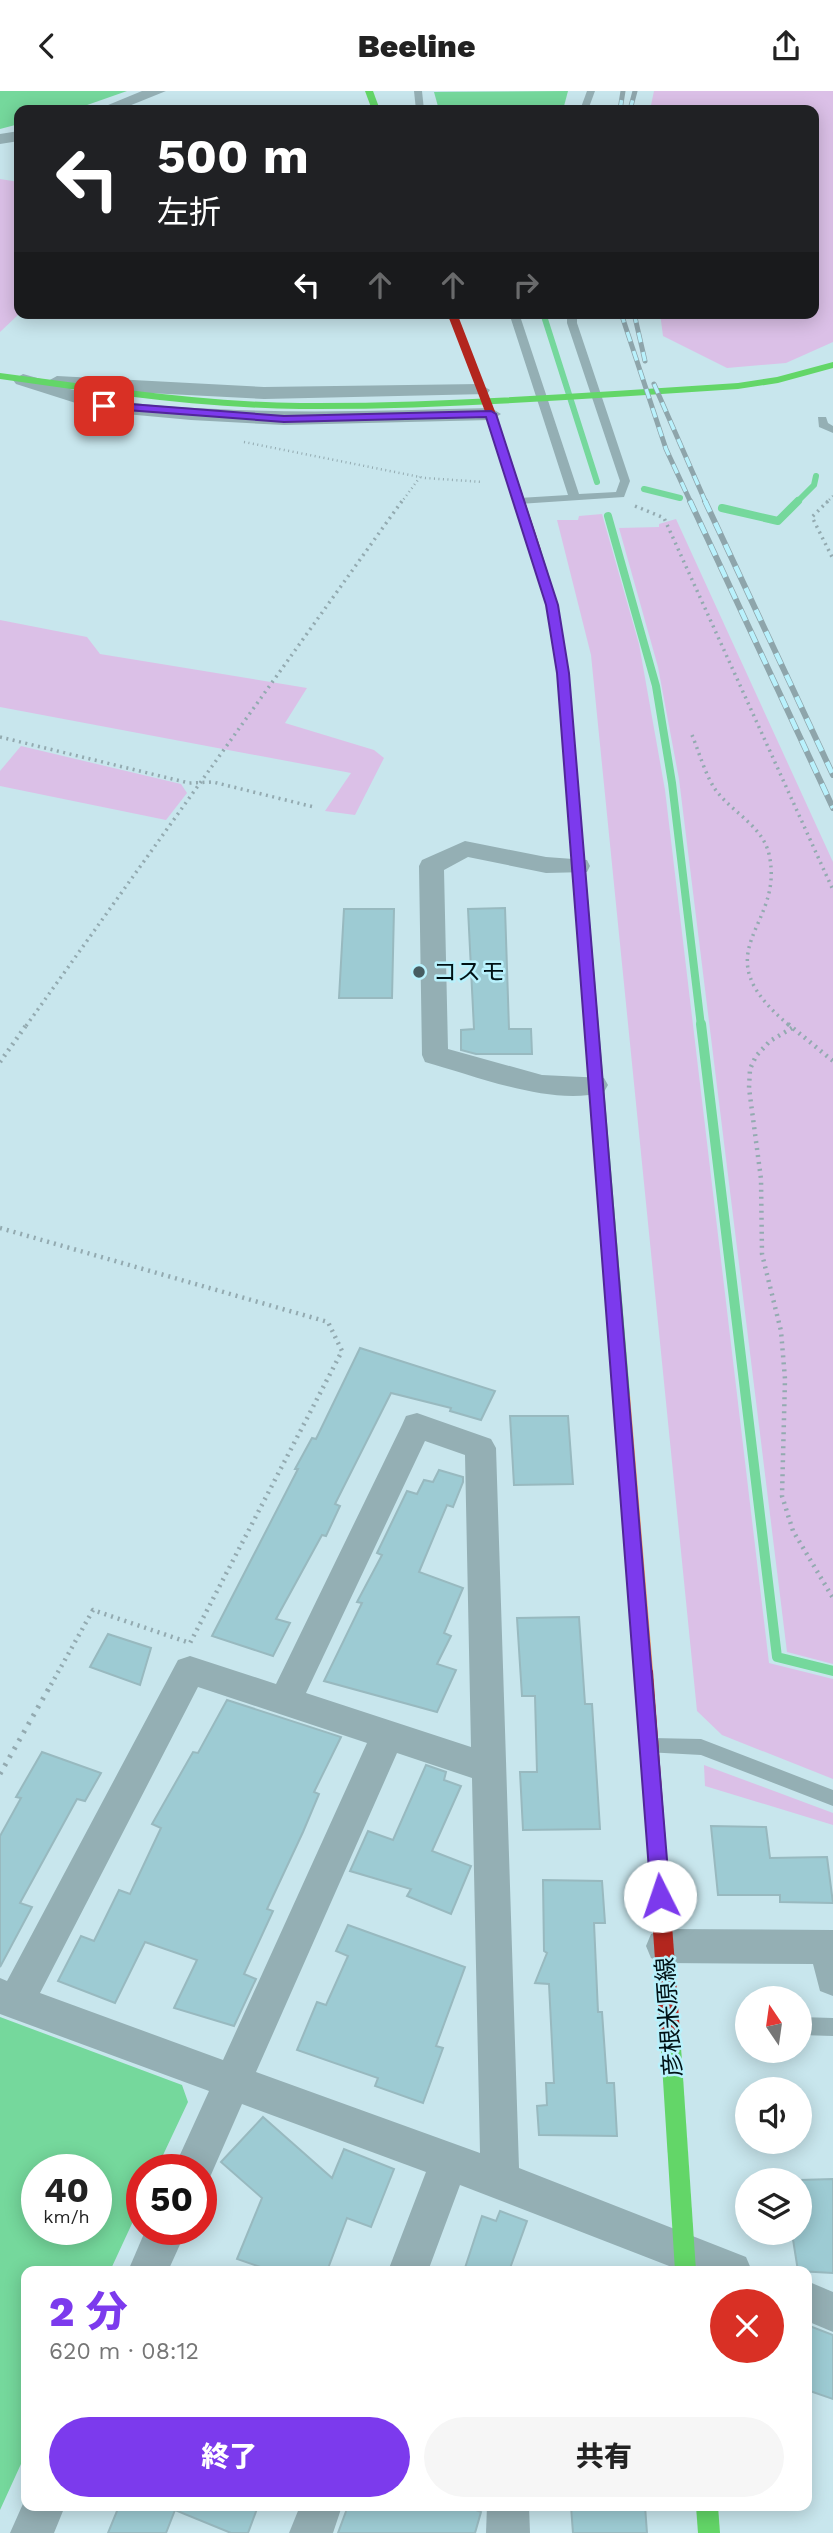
<!DOCTYPE html>
<html lang="ja">
<meta charset="utf-8">
<style>
body{margin:0;font-family:"Work Sans","Noto Sans JP",sans-serif;background:#f6f6f6;color:#222;height:100vh;display:flex;flex-direction:column;font-size:26px;white-space:nowrap}
*{box-sizing:border-box;margin:0}
p{font-size:23px;color:#767676}
.icon{flex:none;width:38px;height:38px;fill:none;stroke:currentColor;stroke-width:2;stroke-linecap:round;stroke-linejoin:round}
.map{position:relative;flex:1;overflow:hidden}
.sheet{position:absolute;left:21px;top:2175px;width:791px;height:245px;display:flex;flex-direction:column;background:#fff;border-radius:14px;box-shadow:0 4px 18px #0003}
.sheet>*{flex:none}
.banner{position:absolute;left:14px;top:14px;width:805px;height:214px;border-radius:14px;box-shadow:0 4px 18px #0003;background:#202124;color:#fff;overflow:hidden}
.needle{width:46px;rotate:347deg}
.tools{position:absolute;left:735px;top:1895px;display:grid;gap:14px}
.tools a{display:grid;place-items:center;width:77px;height:77px;border-radius:50%;background:#fff;box-shadow:0 4px 18px #0003;font-size:35px}
.speed{position:absolute;left:21px;top:2063px;display:flex;gap:14px;font-size:35px;font-weight:700;text-align:center}
.speed>*{display:grid;place-content:center;width:91px;height:91px;border-radius:50%;background:#fff;box-shadow:0 4px 18px #0003;line-height:1}
.speed small{font-size:18px;font-weight:400}
.speed .limit{border:10px solid #d22;background:#fff;color:#111}
.pin{position:absolute;display:grid;place-items:center;width:60px;height:60px;color:#fff;margin:-30px;border-radius:14px;box-shadow:0 4px 10px #0006}
.me{position:absolute;width:77px;margin:-38px;rotate:356deg;stroke-linejoin:round;filter:drop-shadow(0 0 5px #0008)}
.turn{display:flex;align-items:center;gap:24px;height:147px;padding:0 28px;font-size:32px}
.turn .icon{width:91px;height:91px;stroke-width:2.5}
.turn b{display:block;font-size:49px;line-height:60px}
.lanes{display:flex;align-items:center;height:66px;padding:0 28px;background:#0003;justify-content:center;gap:35px;direction:ltr}
.lanes .off{opacity:.35}
.round{display:grid;place-items:center;flex:none;width:74px;height:74px;border-radius:37px;background:#f6f6f6}
.overview{display:flex;align-items:center;justify-content:space-between;height:119px;padding:0 28px}
h1{font-size:42px;font-weight:800;line-height:52px;color:#7c3aed}
.primary-button{display:flex;gap:14px;margin-top:auto;padding:14px 28px}
.primary-button a{flex:1;height:80px;border-radius:42px;background:#7c3aed;color:#fff;font-size:28px;font-weight:800;line-height:80px;text-align:center}
.primary-button a+a{background:#f6f6f6;color:#222}
header{display:flex;justify-content:space-between;align-items:center;height:91px;padding:0 28px;background:#fff;font-size:32px;font-weight:800}
.map>svg:first-child{display:block}
.green{fill:#dbc0e7}
.water{fill:#75d89c;fill-rule:evenodd}
.lines{fill:none;stroke-linecap:round;stroke-linejoin:round}
.stream-far2{stroke:#75d89c;stroke-width:6}
.stream-far1{stroke:#75d89c;stroke-width:8}
.stream{stroke:#75d89c;stroke-width:10}
.building{fill:#9dcbd3;stroke:#98b9bf;stroke-width:2}
.path-far3{stroke:#93aab0;stroke-width:2.5;stroke-dasharray:1 3.5;stroke-linecap:butt}
.path-far2{stroke:#93aab0;stroke-width:3.5;stroke-dasharray:2 4.5;stroke-linecap:butt}
.path-far1{stroke:#93aab0;stroke-width:4.5;stroke-dasharray:2 5;stroke-linecap:butt}
.path{stroke:#93aab0;stroke-width:5;stroke-dasharray:2.5 7;stroke-linecap:butt}
.lane{fill:#94afb4;fill-rule:evenodd}
.street{fill:#94afb4;fill-rule:evenodd}
.fast{fill:#63d668;fill-rule:evenodd}
.slow{fill:#ff974d;fill-rule:evenodd}
.jam{fill:#b3261e;fill-rule:evenodd}
.rail-far1-casing{stroke:#8ea5ab;stroke-width:5}
.rail-casing{stroke:#8ea5ab;stroke-width:6}
.rail-far1{stroke:#b9f1fc;stroke-width:3.5;stroke-dasharray:10;stroke-linecap:butt}
.rail{stroke:#b9f1fc;stroke-width:4.5;stroke-dasharray:12;stroke-linecap:butt}
.route{fill:#7c3aed;stroke:#51269a;stroke-width:2}
.poi-dot{fill:#465c61;stroke:#b9f1fc;stroke-width:2.5}
.labels{text-anchor:middle;dominant-baseline:central;stroke-width:5;stroke-linejoin:round;paint-order:stroke}
.poi-label{font-size:24px;fill:#001115;stroke:#b9f1fc;text-anchor:start}
.street-label{font-size:24px;fill:#001115;stroke:#b9f1fc}
</style>
<header><svg class="icon" aria-label="back" viewBox="0 0 24 24"><path d="M15 5l-7 7 7 7"/></svg>Beeline<svg class="icon" aria-label="share" viewBox="0 0 24 24"><path d="M12 15V3M7 8l5-5 5 5M5 13v7h14v-7"/></svg></header>
<div class="map">
<svg width="833" height="2442" viewBox="0 0 833 2442">
<rect width="100%" height="100%" fill="#c8e6ed"/>
<g class="green">
<polygon points="654,0 833,0 833,251 786,272 727,277 663,245 660,222 814,222 814,19 650,19"/>
<polygon points="0,88 19,91 20,222 0,241"/>
<polygon points="602,423 639,553 665,699 769,1572 833,1588 833,1688 722,1644 697,1620 591,564 557,429 578,429 579,425"/>
<polygon points="676,428 833,771 833,1573 787,1561 679,688 658,576 619,437 659,436 659,433"/>
<polygon points="0,529 87,546 100,563 307,597 285,632 374,659 384,667 355,724 325,720 351,682 0,616"/>
<polygon points="21,655 181,693 187,702 166,729 0,695 0,680"/>
<polygon points="704,1674 833,1722 833,1734 705,1695"/>
</g>
<g class="water">
<polygon points="0,0 127,0 73,19 19,19 19,33 0,38"/>
<polygon points="568,0 563,19 439,19 434,1"/>
<path d="M0,1926L182,1994L188,2011L156,2079H142V2111L110,2180H26V2362L0,2419ZM37,2079H96V2138H37Z"/>
</g>
<g class="lines">
<g class="stream-far2">
<polyline points="543,222 597,391"/>
<polyline points="644,398 680,407"/>
<polyline points="796,412 814,394 816,385"/>
</g>
<g class="stream-far1">
<polyline points="722,417 778,430 798,410"/>
<polyline points="608,425 656,595 672,692 701,935"/>
</g>
<polyline class="stream" points="701,933 777,1566 833,1580"/>
</g>
<g class="building">
<polygon points="505,817 509,938 531,938 532,963 476,963 461,959 461,939 474,938 468,818"/>
<polygon points="344,818 394,818 392,907 339,907"/>
<polygon points="360,1257 495,1300 481,1329 450,1320 451,1317 391,1302 335,1413 340,1415 326,1445 322,1444 276,1528 290,1532 273,1565 212,1545 298,1378 295,1378 312,1347 316,1348"/>
<polygon points="510,1325 568,1325 573,1393 514,1394"/>
<polygon points="439,1379 463,1386 463,1391 453,1416 447,1414 419,1481 463,1497 444,1542 451,1545 437,1573 456,1579 437,1621 324,1590 362,1512 357,1511 382,1464 377,1462 407,1400 417,1403 424,1389 433,1391"/>
<polygon points="579,1526 585,1613 592,1613 600,1738 523,1739 520,1681 537,1681 535,1605 522,1605 517,1527"/>
<polygon points="108,1543 151,1557 140,1594 90,1576"/>
<polygon points="227,1609 341,1646 314,1701 319,1703 303,1741 267,1818 273,1820 244,1883 256,1888 234,1935 174,1917 197,1869 145,1851 115,1912 58,1890 81,1845 94,1850 119,1799 130,1803 161,1737 152,1733 193,1661 198,1662"/>
<polygon points="42,1661 101,1682 85,1710 77,1708 20,1812 32,1816 0,1876 0,1745 21,1707 16,1706"/>
<polygon points="426,1674 446,1681 444,1689 461,1695 432,1760 471,1775 451,1823 407,1805 411,1798 350,1780 368,1740 393,1749"/>
<polygon points="711,1735 766,1736 770,1767 827,1766 833,1812 780,1811 780,1804 718,1804"/>
<polygon points="543,1789 602,1790 605,1832 594,1832 598,1921 602,1921 607,1992 614,1992 617,2045 539,2044 537,2015 547,2014 546,1992 554,1992 549,1893 535,1892 547,1862 544,1860"/>
<polygon points="348,1834 465,1876 436,1955 443,1957 423,2012 375,1995 378,1987 297,1959 317,1911 326,1914 348,1865 336,1860"/>
<polygon points="263,2026 332,2087 344,2058 394,2078 371,2136 347,2127 327,2180 272,2180 237,2168 262,2107 221,2071"/>
<polygon points="833,2088 833,2182 798,2180 792,2142 800,2142 800,2089"/>
<polygon points="500,2120 527,2130 509,2180 464,2180 482,2125 496,2130"/>
<polygon points="807,2234 833,2244 833,2308 807,2299"/>
<polygon points="119,2415 258,2415 248,2442 231,2442 175,2419 166,2442 108,2442"/>
<polygon points="348,2415 466,2415 481,2421 475,2442 338,2442"/>
<polygon points="571,2415 645,2415 647,2442 573,2442"/>
</g>
<g class="lines">
<g class="path-far3">
<polyline points="244,351 425,387 483,391"/>
<polyline points="401,412 420,386"/>
<polyline points="826,412 833,405"/>
</g>
<g class="path-far2">
<polyline points="828,410 812,426 833,468"/>
<polyline points="635,415 664,427 833,799"/>
<path d="M692,644C699,661 705,683 715,698C731,721 762,734 769,763C786,838 698,859 790,935"/>
<polyline points="0,646 189,692 213,691 314,716"/>
<polyline points="26,935 402,410"/>
</g>
<g class="path-far1">
<polyline points="788,933 833,970"/>
<polyline points="792,937 770,950 756,965 750,978 749,997 761,1088 762,1163 781,1240 785,1288 782,1405 793,1440 833,1507"/>
<polyline points="0,971 27,933"/>
<polyline points="0,1137 328,1231 342,1260 190,1552 93,1519 48,1599"/>
</g>
<polyline class="path" points="0,1683 49,1597"/>
<g class="lane">
<polygon points="414,0 422,0 424,19 416,19"/>
<polygon points="587,0 595,0 588,19 580,19"/>
<polygon points="509,222 519,222 579,403 616,401 620,390 567,232 567,222 577,222 577,232 630,390 624,406 519,413 513,410 519,407 568,404"/>
<polygon points="818,326 826,326 828,332 833,335 833,342 819,336"/>
<polygon points="652,1647 701,1648 833,1699 833,1715 701,1664 646,1661 643,1655 646,1649"/>
<polygon points="800,1926 833,1927 833,1945 800,1944"/>
</g>
<g class="street">
<polygon points="142,0 166,0 119,19 96,19"/>
<polygon points="19,40 19,50 0,53 0,43"/>
<path d="M23,283L48,290L57,285L264,296L480,293L490,299L487,303L264,308L70,298C118,313 167,316 218,318C309,323 400,319 491,317L501,323L491,329L284,334L191,329L104,321L16,293L13,289Z"/>
<path d="M465,750L546,766L587,769L590,775L587,781L546,782L468,766L444,779L448,958L542,984L604,987L608,994L604,1001C552,1016 476,985 425,971L422,964L419,775L422,769Z"/>
<path d="M417,1322L491,1348L496,1357L519,2077L746,2166L752,2180H682L460,2094L428,2180H388L426,2081L242,2013L207,2093L201,2095V2079H173L209,2000L0,1923V1887L7,1890L178,1569L190,1565L276,1593L402,1334L406,1325ZM425,1350L465,1364L471,1656L306,1602ZM198,1596L367,1652L223,1969L40,1902ZM397,1662L472,1687L480,2062L256,1981Z"/>
<polygon points="664,1838 833,1839 833,1905 820,1900 813,1873 664,1872 651,1867 646,1855 651,1843"/>
<polygon points="146,2138 187,2138 168,2180 128,2180"/>
<polygon points="807,2190 833,2201 833,2241 807,2230"/>
<polygon points="26,2406 26,2415 65,2415 54,2442 10,2442"/>
<polygon points="300,2415 342,2415 333,2442 289,2442"/>
<polygon points="487,2415 529,2415 530,2442 486,2442"/>
</g>
<g class="fast">
<polygon points="365,0 373,0 380,19 372,19"/>
<path d="M833,271V277L778,292L738,298C592,307 446,319 300,318C199,317 100,302 0,288V282C100,295 199,311 300,312C446,313 592,301 738,292L777,286Z"/>
<polygon points="535,456 541,459 558,514 569,582 630,1304 628,1308 616,1308 614,1304 557,582 546,514 529,459"/>
<polygon points="670,1932 677,1934 680,1941 696,2180 675,2180 660,1941 663,1934"/>
<polygon points="696,2415 718,2415 720,2442 698,2442"/>
</g>
<polygon class="slow" points="622,1298 628,1300 630,1304 653,1580 650,1585 644,1588 638,1585 635,1580 614,1304 616,1300"/>
<g class="jam">
<polygon points="447,222 457,222 496,323 541,459 539,461 529,459 486,323"/>
<polygon points="644,1572 650,1575 653,1580 680,1941 677,1948 670,1950 663,1948 660,1941 635,1580 638,1575"/>
</g>
<g class="rail-far1-casing">
<g id="rail-far1">
<polyline points="620,19 623,0"/>
<polyline points="630,19 635,0"/>
<polyline points="621,222 666,358 691,412"/>
<polyline points="634,222 645,270"/>
<polyline points="654,293 706,412"/>
</g>
</g>
<g class="rail-casing">
<g id="rail">
<polyline points="690,410 833,717"/>
<polyline points="705,410 833,684"/>
</g>
</g>
<use href="#rail-far1" class="rail-far1"/>
<use href="#rail" class="rail"/>
</g>
<polygon class="route" points="104,311 284,325 491,320 496,323 558,514 569,582 670,1805 667,1811 660,1814 654,1811 651,1805 557,582 546,514 486,326 284,331 100,317 100,312"/>
<circle class="poi-dot" cx="419" cy="881" r="7"/>
<g class="labels">
<g class="poi-label">
<text x="433" y="881">コスモ</text>
</g>
<g class="street-label">
<text transform="translate(669 1926) rotate(-94)">彦根米原線</text>
</g>
</g>
</svg>
<div class="tools">
<a><svg class="needle" viewBox="-14 -14 28 28"><path d="M0-13l5 13h-10z" fill="#e53935"/><path d="M0 13l5-13h-10z" fill="#767676"/></svg></a>
<a><svg class="icon" aria-label="sound" viewBox="0 0 24 24"><path d="M4 9h4l5-4v14l-5-4H4zM17 9q2 3 0 6"/></svg></a>
<a><svg class="icon" aria-label="layers" viewBox="0 0 24 24"><path d="M12 4l9 5-9 5-9-5zM3 14l9 5 9-5"/></svg></a>
</div>
<div class="speed"><div>40<small>km/h</small></div><div class="limit">50</div></div>
<div class="pin" style="left:104px;top:315px;background:#d93025"><svg class="icon" aria-label="arrive" viewBox="0 0 24 24"><path d="M6 21V4h12l-3 4 3 4H6"/></svg></div>
<svg class="me" style="left:660px;top:1805px" viewBox="-20 -20 40 40"><circle r="19" fill="#fff"/><path d="M0-13L10 11 0 6-10 11z" fill="#7c3aed"/></svg>
<div class="banner">
<div class="turn"><svg class="icon" aria-label="left" viewBox="0 0 24 24"><path d="M17 20v-9H6M10 6l-5 5 5 5"/></svg><div><b>500 m</b>左折</div></div>
<div class="lanes"><svg class="icon" aria-label="left" viewBox="0 0 24 24"><path d="M17 20v-9H6M10 6l-5 5 5 5"/></svg><svg class="icon off" aria-label="ahead" viewBox="0 0 24 24"><path d="M12 20V5M6 11l6-6 6 6"/></svg><svg class="icon off" aria-label="ahead" viewBox="0 0 24 24"><path d="M12 20V5M6 11l6-6 6 6"/></svg><svg class="icon off" aria-label="right" viewBox="0 0 24 24"><path d="M7 20v-9h11M14 6l5 5-5 5"/></svg></div>
</div>
<section class="sheet">
<div class="overview"><div><h1>2 分</h1><p>620 m · 08:12</p></div><a class="round" style="background:#d93025;color:#fff"><svg class="icon" aria-label="close" viewBox="0 0 24 24"><path d="M6 6l12 12M18 6L6 18"/></svg></a></div>
<div class="primary-button"><a>終了</a><a>共有</a></div>
</section>
</div>
